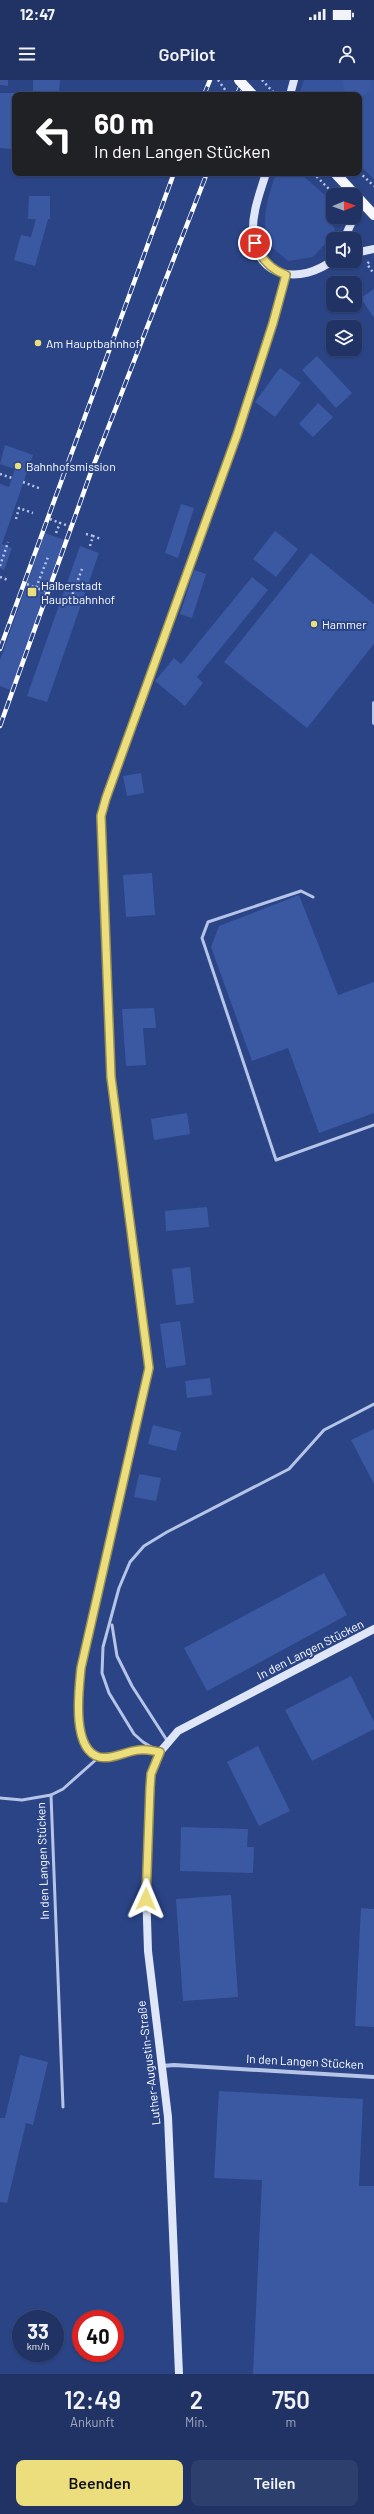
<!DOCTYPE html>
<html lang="de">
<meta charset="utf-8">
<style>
body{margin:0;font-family:Barlow,sans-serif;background:#2d3f6d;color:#f1f3f6;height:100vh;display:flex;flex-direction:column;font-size:15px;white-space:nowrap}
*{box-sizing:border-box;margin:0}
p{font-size:13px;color:#a2aabf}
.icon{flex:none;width:22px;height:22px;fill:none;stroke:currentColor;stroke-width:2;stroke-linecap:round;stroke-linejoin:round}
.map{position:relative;height:2294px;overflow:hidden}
.sheet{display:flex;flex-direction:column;background:#203364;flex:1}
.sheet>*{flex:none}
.hud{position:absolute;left:12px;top:12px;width:350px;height:84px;border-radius:8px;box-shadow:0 1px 3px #0004,0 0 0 1px #3d4e78;background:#202124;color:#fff;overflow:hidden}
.needle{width:26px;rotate:89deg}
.fabs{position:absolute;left:326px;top:108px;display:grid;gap:8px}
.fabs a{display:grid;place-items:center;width:36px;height:36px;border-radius:8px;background:#203364;box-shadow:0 1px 3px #0004,0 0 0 1px #3d4e78;font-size:20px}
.speed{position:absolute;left:12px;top:2230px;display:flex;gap:8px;font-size:20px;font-weight:700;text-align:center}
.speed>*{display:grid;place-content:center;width:52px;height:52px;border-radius:50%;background:#203364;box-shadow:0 1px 3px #0004,0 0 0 1px #3d4e78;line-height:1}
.speed small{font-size:10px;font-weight:400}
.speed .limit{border:6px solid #d22;background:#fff;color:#111}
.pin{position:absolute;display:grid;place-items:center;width:34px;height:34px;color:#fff;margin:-17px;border:2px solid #fff;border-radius:50%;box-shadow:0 1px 4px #0007}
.me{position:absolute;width:44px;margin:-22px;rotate:1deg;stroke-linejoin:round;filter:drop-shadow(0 0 3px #0008)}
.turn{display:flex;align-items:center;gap:14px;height:84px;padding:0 16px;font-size:18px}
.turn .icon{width:52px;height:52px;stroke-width:2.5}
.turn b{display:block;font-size:28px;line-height:34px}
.eta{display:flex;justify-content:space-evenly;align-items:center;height:68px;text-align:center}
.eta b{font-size:24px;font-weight:600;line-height:28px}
.cta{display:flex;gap:8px;margin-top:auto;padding:8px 16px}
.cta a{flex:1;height:46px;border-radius:8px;background:#edde7d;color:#111;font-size:16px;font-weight:600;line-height:46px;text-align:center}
.cta a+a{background:#2d3f6d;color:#f1f3f6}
.status{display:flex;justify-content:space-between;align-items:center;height:28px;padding:0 20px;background:#203364;direction:ltr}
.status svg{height:11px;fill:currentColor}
header{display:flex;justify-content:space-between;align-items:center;height:52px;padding:0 16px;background:#203364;font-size:18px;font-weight:600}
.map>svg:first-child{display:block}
.green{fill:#35549d}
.building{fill:#3b59a2}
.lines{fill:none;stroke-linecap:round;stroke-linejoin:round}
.path{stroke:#b6c4e7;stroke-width:2.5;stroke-dasharray:2 3;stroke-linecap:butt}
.lane{stroke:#b6c4e7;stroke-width:3}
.street{stroke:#b6c4e7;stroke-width:4}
.secondary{stroke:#dfe6f7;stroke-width:8}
.primary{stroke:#f7f8fe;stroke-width:10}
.rail-casing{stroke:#fff;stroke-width:4.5}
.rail{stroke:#2a4486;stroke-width:3;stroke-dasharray:9;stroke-linecap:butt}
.primary-bridge{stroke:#f7f8fe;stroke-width:10}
.route-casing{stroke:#9a9051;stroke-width:10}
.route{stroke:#edde7d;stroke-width:7}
.poi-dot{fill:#edde7d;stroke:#2a4486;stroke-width:1.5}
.labels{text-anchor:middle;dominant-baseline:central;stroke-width:4;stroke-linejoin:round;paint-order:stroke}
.poi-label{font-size:12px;fill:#fff;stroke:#2a4486;text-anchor:start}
.street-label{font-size:12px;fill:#fff;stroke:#2a4486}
</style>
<div class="status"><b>12:47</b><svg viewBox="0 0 49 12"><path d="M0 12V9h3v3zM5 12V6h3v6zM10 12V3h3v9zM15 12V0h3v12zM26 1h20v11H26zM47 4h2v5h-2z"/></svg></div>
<header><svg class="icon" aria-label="menu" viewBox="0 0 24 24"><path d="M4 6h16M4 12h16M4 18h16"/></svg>GoPilot<svg class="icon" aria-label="person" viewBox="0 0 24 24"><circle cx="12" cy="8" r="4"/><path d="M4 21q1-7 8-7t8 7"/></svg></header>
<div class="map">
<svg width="374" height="2294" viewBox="0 0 374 2294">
<rect width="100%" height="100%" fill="#2a4486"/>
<g class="green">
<polygon points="304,0 374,0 374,99 359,85 359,15 299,15"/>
<path d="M276,93H300L327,117L332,131L330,140L336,152L313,177L288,181C283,176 273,170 270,164C259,141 269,115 276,93Z"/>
</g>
<g class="building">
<polygon points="0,0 8,0 8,6 0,5"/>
<polygon points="33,0 60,0 59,15 33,15"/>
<polygon points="343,0 371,0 370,9 365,15 359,17 359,15 349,15 344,9"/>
<polygon points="0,13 14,13 11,69 0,68"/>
<polygon points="29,116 50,116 50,139 48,139 35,186 14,180 21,155 31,157 36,139 28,139"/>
<polygon points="374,209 374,238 361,218"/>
<polygon points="317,276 352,313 336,328 302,290"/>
<polygon points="280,288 301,303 275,337 255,322"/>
<polygon points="318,323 333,337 313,357 299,344"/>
<polygon points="5,365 33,375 2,464 12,468 4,490 0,488 0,404 9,407 15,389 0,384"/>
<polygon points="181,424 194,428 178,478 165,473"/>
<polygon points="275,451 298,469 276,497 253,479"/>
<polygon points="45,453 64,460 11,610 0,606 0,580"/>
<polygon points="80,466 99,473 47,622 27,616"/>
<polygon points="311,473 374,524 374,564 307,648 224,582"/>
<polygon points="194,490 206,494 192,538 180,534"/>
<polygon points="252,497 268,510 197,597 203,603 185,626 155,601 174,578 181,584"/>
<polygon points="141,693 144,713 127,716 123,696"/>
<polygon points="152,793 155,835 126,837 123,795"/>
<polygon points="299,815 338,915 374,902 374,1033 319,1053 288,968 252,981 211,867 219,846"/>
<polygon points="154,928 156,948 143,948 146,985 126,986 122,929"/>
<polygon points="187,1033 190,1054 154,1060 151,1039"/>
<polygon points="207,1127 209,1147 166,1151 165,1131"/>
<polygon points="190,1187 194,1223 176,1225 172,1189"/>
<polygon points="180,1241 186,1285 166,1288 160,1244"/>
<polygon points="210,1298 212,1315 187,1318 185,1301"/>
<polygon points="153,1345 181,1352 176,1371 148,1364"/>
<polygon points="374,1349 374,1404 351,1360"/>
<polygon points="139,1394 161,1398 156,1421 134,1417"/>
<polygon points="324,1493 347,1535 207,1611 184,1568"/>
<polygon points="351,1596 374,1642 374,1649 312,1681 285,1630"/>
<polygon points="258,1666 290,1731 259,1746 227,1682"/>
<polygon points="181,1747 248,1749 247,1767 254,1767 253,1793 180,1791"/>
<polygon points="231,1815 238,1917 183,1921 176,1819"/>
<polygon points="361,1828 374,1829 374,1947 355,1946"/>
<polygon points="20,1975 48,1982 33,2045 26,2043 7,2123 0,2122 0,2038 5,2038"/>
<polygon points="219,2011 363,2019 359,2106 374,2106 374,2294 253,2294 262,2100 214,2098"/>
</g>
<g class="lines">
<g class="path">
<polyline points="218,0 229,15"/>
<polyline points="262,0 276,15"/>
<polyline points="359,92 374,106"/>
<polyline points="313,93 335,115"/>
<polyline points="369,182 367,184 374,194"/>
<polyline points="0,394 12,398"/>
<polyline points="23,402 41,409"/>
<polyline points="16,439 19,428 33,433"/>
<polyline points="50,439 60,443"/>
<polyline points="56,453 60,443 69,446"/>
<polyline points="86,454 93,456"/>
<polyline points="90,466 93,456 101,459"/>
<polyline points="0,486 8,462"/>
<polyline points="0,497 8,500"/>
<polyline points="27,504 36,508"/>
<polyline points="45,511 36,508 48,477"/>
<polyline points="63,518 70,521 82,489"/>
<polyline points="70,521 80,524"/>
</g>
<g class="lane">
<polyline points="313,817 301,811 208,842 202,858 276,1080 374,1045"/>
<polyline points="112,1545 117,1576 132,1606 168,1662"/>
<polyline points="158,1671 143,1662 134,1654 109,1613 102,1593 103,1567 119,1508 130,1482 144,1466 167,1452 289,1389 324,1350 374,1324"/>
<polyline points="0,1718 22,1720 51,1715"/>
<polyline points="63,2027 51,1715 63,1709 99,1677"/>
</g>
<g class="street">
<polyline points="374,623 374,643"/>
<path d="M160,1672L139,1670L99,1677C72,1655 78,1619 81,1588L149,1288L111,997L101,736L106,718L237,355L273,243L286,195"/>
<polyline points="162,1986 174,1985 374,1997"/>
</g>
<g class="secondary">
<polyline points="290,15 294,0"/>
<path d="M266,93C260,113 252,132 253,153C256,200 302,204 333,180"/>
<polyline points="344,159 354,137"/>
<polyline points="355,173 374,169"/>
<polyline points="179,2294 168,2037 148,1871 146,1808 151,1694 160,1672 178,1651 374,1549"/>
</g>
<polyline class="primary" points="335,93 374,135"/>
<g class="rail-casing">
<g id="rail">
<polyline points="204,15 210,0"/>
<polyline points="237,15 243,0"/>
<polyline points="0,569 174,93"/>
<polyline points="0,646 91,392 207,93"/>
</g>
</g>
<use href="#rail" class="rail"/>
<polyline class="primary-bridge" points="239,0 253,15"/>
</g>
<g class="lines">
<g class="route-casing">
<path id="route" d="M146,1819L150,1708L151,1694L160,1672C153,1671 146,1669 139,1670C126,1671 112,1680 99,1677C71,1669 79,1609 81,1588L149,1288L111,997L101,736L106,718L237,355L273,243L286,195C270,189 261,179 255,163"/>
</g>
<use href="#route" class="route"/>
</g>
<g class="poi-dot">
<circle cx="38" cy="263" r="4"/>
<circle cx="18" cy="386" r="4"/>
<rect x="27" y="507" width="10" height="10" rx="2"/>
<circle cx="314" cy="544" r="4"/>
</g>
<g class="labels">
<g class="poi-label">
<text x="46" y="263">Am Hauptbahnhof</text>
<text x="26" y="386">Bahnhofsmission</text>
<text x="41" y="505">Halberstadt<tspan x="41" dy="14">Hauptbahnhof</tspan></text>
<text x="322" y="544">Hammer</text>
</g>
<g class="street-label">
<text transform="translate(310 1569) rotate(-27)">In den Langen Stücken</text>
<text transform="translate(42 1781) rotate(-92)">In den Langen Stücken</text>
<text transform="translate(305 1981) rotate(3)">In den Langen Stücken</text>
<text transform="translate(148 1983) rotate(-97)">Luther-Augustin-Straße</text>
</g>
</g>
</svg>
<div class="fabs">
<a><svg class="needle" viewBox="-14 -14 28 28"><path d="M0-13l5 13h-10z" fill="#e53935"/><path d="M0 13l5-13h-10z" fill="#a2aabf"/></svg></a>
<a><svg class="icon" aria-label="sound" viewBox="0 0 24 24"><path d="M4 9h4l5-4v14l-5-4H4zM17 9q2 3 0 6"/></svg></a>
<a><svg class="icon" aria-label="search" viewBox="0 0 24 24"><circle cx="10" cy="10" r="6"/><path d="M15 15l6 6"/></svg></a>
<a><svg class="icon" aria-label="layers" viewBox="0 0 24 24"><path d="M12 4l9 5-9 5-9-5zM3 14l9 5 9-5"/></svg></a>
</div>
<div class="speed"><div>33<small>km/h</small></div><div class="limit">40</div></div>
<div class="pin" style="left:255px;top:163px;background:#d93025"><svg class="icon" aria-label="arrive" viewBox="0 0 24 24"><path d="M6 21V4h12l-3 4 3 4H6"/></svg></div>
<svg class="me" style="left:146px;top:1819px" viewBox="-20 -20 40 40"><path d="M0-17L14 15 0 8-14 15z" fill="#edde7d" stroke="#fff" stroke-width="4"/></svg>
<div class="hud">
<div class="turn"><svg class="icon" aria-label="left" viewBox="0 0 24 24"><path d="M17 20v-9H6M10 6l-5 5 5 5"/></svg><div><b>60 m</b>In den Langen Stücken</div></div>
</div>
</div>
<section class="sheet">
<div class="eta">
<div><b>12:49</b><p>Ankunft</p></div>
<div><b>2</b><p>Min.</p></div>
<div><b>750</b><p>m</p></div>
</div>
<div class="cta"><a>Beenden</a><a>Teilen</a></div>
</section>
